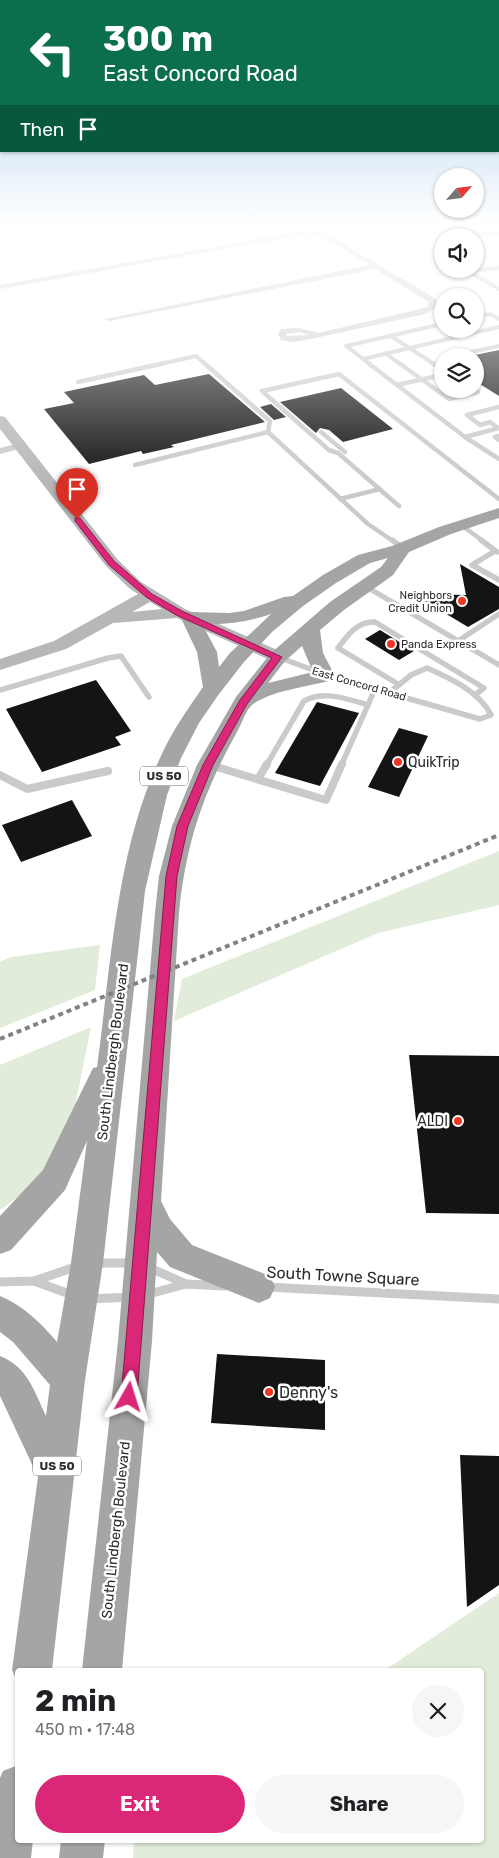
<!DOCTYPE html>
<meta charset="utf-8">
<style>
body{margin:0;font-family:Rubik,sans-serif;background:#f6f6f6;color:#202124;height:100vh;display:flex;flex-direction:column;font-size:19px;white-space:nowrap}
*{box-sizing:border-box;margin:0}
p{font-size:16px;color:#757577}
.icon{flex:none;width:28px;height:28px;fill:none;stroke:currentColor;stroke-width:2;stroke-linecap:round;stroke-linejoin:round}
.map{position:relative;flex:1;overflow:hidden}
.sheet{position:absolute;left:15px;top:1668px;width:469px;height:175px;display:flex;flex-direction:column;background:#fff;border-radius:5px;box-shadow:0 1px 4px #0004}
.sheet>*{flex:none}
.hud{position:absolute;left:0px;top:0px;width:500px;height:152px;box-shadow:0 1px 4px #0004;background:#0b6e4f;color:#fff;overflow:hidden}
.needle{width:32px;rotate:62deg}
.buttons{position:absolute;left:434px;top:168px;display:grid;gap:10px}
.buttons a{display:grid;place-items:center;width:50px;height:50px;border-radius:50%;background:#fff;box-shadow:0 1px 4px #0004;font-size:25px}
.pin{position:absolute;display:grid;place-items:center;width:42px;height:42px;color:#fff;margin:-51px -21px;border-radius:50% 50% 50% 0;rotate:-45deg;box-shadow:0 0 5px #0007}
.pin .icon{rotate:45deg}
.me{position:absolute;width:55px;margin:-28px;rotate:6deg;stroke-linejoin:round;filter:drop-shadow(0 0 4px #0008)}
.turn{display:flex;align-items:center;gap:18px;height:105px;padding:0 20px;font-size:22px}
.turn .icon{width:65px;height:65px;stroke-width:2.5}
.turn b{display:block;font-size:35px;line-height:42px}
.then{display:flex;align-items:center;height:48px;padding:0 20px;background:#0003;gap:10px;font-size:19px}
.round{display:grid;place-items:center;flex:none;width:52px;height:52px;border-radius:26px;background:#f6f6f6}
.overview{display:flex;align-items:center;justify-content:space-between;height:85px;padding:0 20px}
h1{font-size:30px;font-weight:700;line-height:38px}
.cta{display:flex;gap:10px;margin-top:auto;padding:10px 20px}
.cta a{flex:1;height:58px;border-radius:30px;background:#db2777;color:#fff;font-size:20px;font-weight:700;line-height:58px;text-align:center}
.cta a+a{background:#f6f6f6;color:#202124}
.map>svg:first-child{display:block}
.green{fill:#e1ecda}
.building{fill:#141414}
.lines{fill:none;stroke-linecap:round;stroke-linejoin:round}
.lane-far4{stroke:#cacaca;stroke-width:4}
.lane-far3{stroke:#cacaca;stroke-width:4.5}
.lane-far2{stroke:#cacaca;stroke-width:5.5}
.lane-far1{stroke:#cacaca;stroke-width:8}
.lane{stroke:#cacaca;stroke-width:9}
.street{fill:#cacaca;fill-rule:evenodd}
.secondary{fill:#b7b7b7;fill-rule:evenodd}
.primary{fill:#a5a5a5;fill-rule:evenodd}
.rail{stroke:#828282;stroke-width:4;stroke-dasharray:5 4;stroke-linecap:butt}
.route{fill:#db2777;stroke:#8e194d}
.poi-dot{fill:#ee3725;stroke:#fff;stroke-width:2}
.labels{text-anchor:middle;dominant-baseline:central;stroke-width:5;stroke-linejoin:round;paint-order:stroke}
.far-poi-label{font-size:11px;fill:#2d2d2d;stroke:#fff;text-anchor:end}
.far-street-label{font-size:11px;fill:#2d2d2d;stroke:#fff}
.shield{fill:#fff;stroke:#6c6c6c;stroke-width:1}
.shield-label{font-size:12px;font-weight:bold;fill:#2d2d2d}
.poi-label{font-size:14px;fill:#2d2d2d;stroke:#fff;text-anchor:start}
.street-label{font-size:14px;fill:#2d2d2d;stroke:#fff}
.near-street-label{font-size:16px;fill:#2d2d2d;stroke:#fff}
.near-poi-label{font-size:16px;fill:#2d2d2d;stroke:#fff;text-anchor:start}
</style>
<div class="map">
<svg width="499" height="1858" viewBox="0 0 499 1858">
<rect width="100%" height="100%" fill="#fff"/>
<g class="green">
<polygon points="499,851 499,905 378,933 174,1021 182,979"/>
<polygon points="100,945 95,990 0,1028 0,962 11,957"/>
<polygon points="91,1027 71,1126 42,1180 0,1210 0,1065"/>
<polygon points="499,1593 499,1858 133,1858 134,1840 481,1840 481,1670 385,1670"/>
</g>
<g class="building">
<polygon points="499,350 499,396 475,381 475,355"/>
<polygon points="209,374 265,422 171,445 174,447 143,454 141,451 89,464 44,409 74,403 64,392 144,375 155,385"/>
<polygon points="341,388 393,429 343,442 329,430 320,428 316,433 280,402"/>
<polygon points="271,404 286,417 274,420 260,407"/>
<polygon points="460,564 499,587 499,609 468,627 413,594 466,595"/>
<polygon points="380,630 414,651 399,660 365,639"/>
<polygon points="96,680 131,731 115,737 121,745 42,772 6,709"/>
<polygon points="317,702 359,713 320,786 275,773"/>
<polygon points="399,728 428,736 399,797 368,787"/>
<polygon points="72,800 92,836 21,862 2,825"/>
<polygon points="409,1055 499,1056 499,1214 426,1213"/>
<polygon points="217,1354 325,1360 325,1430 211,1423"/>
<polygon points="460,1455 499,1456 499,1585 467,1607"/>
</g>
<g class="lines">
<g class="lane-far4">
<polyline points="468,271 499,289"/>
<polyline points="469,271 499,268"/>
<polyline points="475,317 490,314 499,319"/>
<polyline points="449,329 460,336"/>
<polyline points="391,336 434,364"/>
<polyline points="385,353 400,364"/>
<polyline points="466,353 499,346"/>
<polyline points="363,359 499,327"/>
<polyline points="160,364 196,356 205,364"/>
<polyline points="370,364 346,346 442,324"/>
</g>
<g class="lane-far3">
<polyline points="204,363 270,421 268,432 368,524 393,541"/>
<polyline points="368,363 397,385"/>
<polyline points="399,363 449,399 478,392 473,389"/>
<polyline points="432,363 442,369"/>
<polyline points="442,375 397,385 465,437 499,459"/>
<polyline points="78,382 165,363"/>
<polyline points="498,428 490,422 480,425 467,415 499,407"/>
<polyline points="321,432 345,452"/>
<polyline points="499,436 495,437 499,440"/>
<polyline points="465,437 499,428"/>
<polyline points="135,465 268,432"/>
<polyline points="340,499 380,489"/>
<polyline points="399,506 338,453 329,450 262,391 339,374 499,499"/>
<polyline points="461,525 483,541"/>
</g>
<g class="lane-far2">
<polyline points="392,540 403,548"/>
<polyline points="481,540 497,552"/>
<polyline points="495,551 472,565 499,580"/>
<polyline points="365,586 499,665"/>
<polyline points="458,641 499,614"/>
<polyline points="278,657 348,683 389,693"/>
<path d="M427,668C450,678 480,692 491,715L480,719L389,693L411,675Z"/>
<path d="M398,684L338,648C348,635 357,621 375,622L484,688L475,695"/>
<polyline points="0,690 108,658 121,656 149,697"/>
<polyline points="210,765 212,766"/>
<path d="M266,766L304,701C325,690 347,699 368,705"/>
<polyline points="341,766 375,689"/>
</g>
<g class="lane-far1">
<polyline points="210,765 326,800 342,764"/>
<polyline points="0,775 27,789 108,771"/>
<polyline points="258,779 267,764"/>
</g>
<g class="lane">
<polyline points="94,1263 135,1263"/>
<polyline points="148,1267 186,1284"/>
<polyline points="34,1281 75,1296"/>
<polyline points="0,1282 34,1281 78,1266"/>
<polyline points="266,1287 499,1299"/>
<polyline points="145,1295 186,1284 225,1286"/>
<polyline points="88,1299 132,1297"/>
</g>
<g class="street">
<polygon points="451,223 458,223 471,232 499,232 499,236 467,235"/>
<path d="M308,230L325,233L436,299V308L425,314L306,340L293,342L281,340L278,334L281,329L299,328L319,333L428,307L429,302L375,269L109,321L105,319L370,265L321,236L308,234L0,289V285ZM299,332L309,335L287,336L286,334Z"/>
<polygon points="20,443 25,446 23,448 0,454 0,448"/>
</g>
<path class="secondary" d="M0,416L5,417L118,560L141,582L185,609L284,653L287,657L284,661L278,662L272,661L177,618L113,623L66,649L0,670V659L54,641L138,594L129,588L106,566L0,429ZM150,602L162,609L132,612Z"/>
<g class="primary">
<path d="M499,508V518L451,534L409,552L393,575L344,610L320,630L323,653L335,676L332,680C308,687 272,690 252,705C246,710 241,725 237,732C203,793 186,843 179,913L161,1201L170,1219L192,1245L270,1276L275,1287L270,1298L259,1303L170,1267L157,1252L152,1341L122,1670H82L118,1341L155,913L159,876L172,826L197,765L236,697L271,653L330,602L381,567L388,558L370,563L336,583L303,606L272,632L244,662L219,694L199,723L181,758L167,795L145,891L103,1263L85,1380L52,1670H18V1683L12,1670L38,1477L0,1396V1356C28,1367 34,1391 46,1416L50,1385L13,1342L0,1332V1296C24,1306 41,1323 57,1342L71,1263L87,1141L65,1190L11,1250L0,1254V1216L43,1170L93,1068L97,1067C111,965 116,852 160,758C171,733 187,710 203,687L197,652L181,618L183,614L190,612L229,613L244,611L284,597L293,596L323,575L358,555L392,546L439,527ZM271,614L230,653L219,667L217,652L202,624C227,625 248,622 271,614ZM302,646L313,672L268,683L285,661Z"/>
<polygon points="18,1765 18,1840 33,1840 31,1858 0,1858 0,1778 3,1771"/>
<polygon points="61,1840 105,1840 103,1858 59,1858"/>
</g>
<polyline class="rail" points="0,1039 499,835"/>
</g>
<linearGradient id="sky" x2="0" y2="1"><stop stop-color="#9ac2ea"/><stop offset="0.46" stop-color="#fff"/><stop offset="1" stop-color="#fff" stop-opacity="0"/></linearGradient>
<rect width="499" height="483" fill="url(#sky)"/>
<polygon class="route" points="75,518 80,518 114,561 152,594 182,611 282,657 247,704 213,765 188,826 177,876 137,1397 135,1403 129,1405 124,1403 121,1397 166,876 177,826 203,765 240,700 272,658 176,615 146,597 109,565 75,521"/>
<g class="poi-dot">
<circle cx="462" cy="601" r="5"/>
<circle cx="391" cy="644" r="5"/>
<circle cx="398" cy="762" r="5"/>
<circle cx="458" cy="1121" r="5"/>
<circle cx="269" cy="1392" r="5"/>
</g>
<g class="labels">
<g class="far-poi-label">
<text x="452" y="595">Neighbors<tspan x="452" dy="13">Credit Union</tspan></text>
<text x="401" y="644" text-anchor="start">Panda Express</text>
</g>
<g class="far-street-label">
<text transform="translate(359 684) rotate(16)">East Concord Road</text>
</g>
<g class="shield">
<rect x="140" y="766.5" width="48" height="19" rx="4"/>
<rect x="33" y="1456.5" width="48" height="19" rx="4"/>
</g>
<g class="shield-label">
<text x="164" y="776">US 50</text>
<text x="57" y="1466">US 50</text>
</g>
<g class="poi-label">
<text x="408" y="762">QuikTrip</text>
<text x="448" y="1121" text-anchor="end">ALDI</text>
</g>
<g class="street-label">
<text transform="translate(113 1052) rotate(-83)">South Lindbergh Boulevard</text>
<text transform="translate(116 1530) rotate(-84)">South Lindbergh Boulevard</text>
</g>
<g class="near-street-label">
<text transform="translate(343 1276) rotate(3)">South Towne Square</text>
</g>
<g class="near-poi-label">
<text x="279" y="1392">Denny's</text>
</g>
</g>
</svg>
<div class="buttons">
<a><svg class="needle" viewBox="-14 -14 28 28"><path d="M0-13l5 13h-10z" fill="#e53935"/><path d="M0 13l5-13h-10z" fill="#757577"/></svg></a>
<a><svg class="icon" aria-label="sound" viewBox="0 0 24 24"><path d="M4 9h4l5-4v14l-5-4H4zM17 9q2 3 0 6"/></svg></a>
<a><svg class="icon" aria-label="search" viewBox="0 0 24 24"><circle cx="10" cy="10" r="6"/><path d="M15 15l6 6"/></svg></a>
<a><svg class="icon" aria-label="layers" viewBox="0 0 24 24"><path d="M12 4l9 5-9 5-9-5zM3 14l9 5 9-5"/></svg></a>
</div>
<div class="pin" style="left:77px;top:519px;background:#d93025"><svg class="icon" aria-label="arrive" viewBox="0 0 24 24"><path d="M6 21V4h12l-3 4 3 4H6"/></svg></div>
<svg class="me" style="left:129px;top:1397px" viewBox="-20 -20 40 40"><path d="M0-17L14 15 0 8-14 15z" fill="#db2777" stroke="#fff" stroke-width="4"/></svg>
<div class="hud">
<div class="turn"><svg class="icon" aria-label="left" viewBox="0 0 24 24"><path d="M17 20v-9H6M10 6l-5 5 5 5"/></svg><div><b>300 m</b>East Concord Road</div></div>
<div class="then">Then<svg class="icon" aria-label="arrive" viewBox="0 0 24 24"><path d="M6 21V4h12l-3 4 3 4H6"/></svg></div>
</div>
<section class="sheet">
<div class="overview"><div><h1>2 min</h1><p>450 m · 17:48</p></div><a class="round"><svg class="icon" aria-label="close" viewBox="0 0 24 24"><path d="M6 6l12 12M18 6L6 18"/></svg></a></div>
<div class="cta"><a>Exit</a><a>Share</a></div>
</section>
</div>
